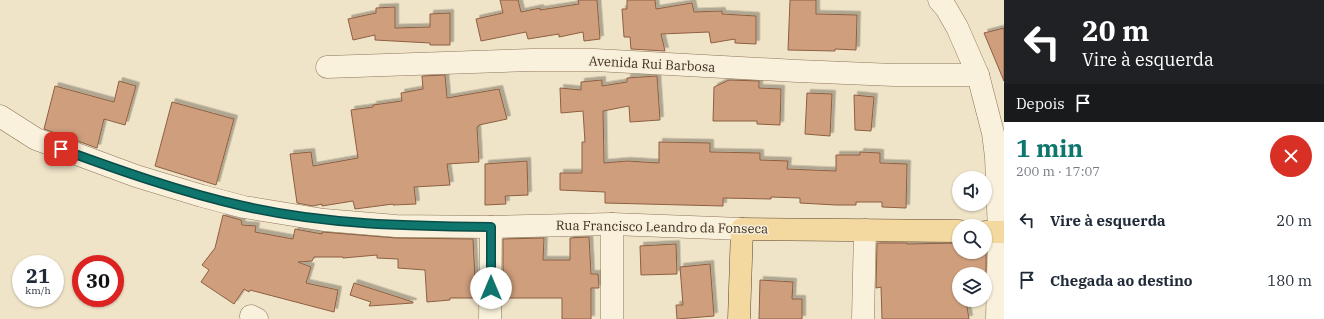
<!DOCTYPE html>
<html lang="pt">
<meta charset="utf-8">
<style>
body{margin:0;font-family:"IBM Plex Serif",serif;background:#f6f6f7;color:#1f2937;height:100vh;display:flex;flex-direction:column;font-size:15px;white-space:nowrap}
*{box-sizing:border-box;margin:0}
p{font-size:13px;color:#747a83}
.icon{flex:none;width:22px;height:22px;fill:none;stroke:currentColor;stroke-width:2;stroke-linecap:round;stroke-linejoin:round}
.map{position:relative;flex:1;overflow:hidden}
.panel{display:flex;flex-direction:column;background:#fff;width:320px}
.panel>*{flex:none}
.banner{background:#202124;color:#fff;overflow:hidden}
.tools{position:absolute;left:952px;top:171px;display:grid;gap:8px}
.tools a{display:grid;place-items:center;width:40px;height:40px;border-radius:50%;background:#fff;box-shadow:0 1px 3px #0004;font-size:20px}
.speed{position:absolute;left:12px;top:255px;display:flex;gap:8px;font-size:20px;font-weight:700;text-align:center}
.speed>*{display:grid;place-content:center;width:52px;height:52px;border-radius:50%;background:#fff;box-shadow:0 1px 3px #0004;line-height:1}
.speed small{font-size:10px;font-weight:400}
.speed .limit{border:6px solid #d22;background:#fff;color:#111}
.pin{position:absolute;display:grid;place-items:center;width:34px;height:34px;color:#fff;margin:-17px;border-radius:8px;box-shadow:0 2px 6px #0006}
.me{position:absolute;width:44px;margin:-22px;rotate:0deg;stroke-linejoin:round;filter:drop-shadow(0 0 3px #0008)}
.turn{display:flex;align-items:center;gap:14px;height:84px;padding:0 12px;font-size:18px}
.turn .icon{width:52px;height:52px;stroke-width:2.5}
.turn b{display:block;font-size:28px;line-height:34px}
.then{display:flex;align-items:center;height:38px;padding:0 12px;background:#0003;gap:8px;font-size:15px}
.round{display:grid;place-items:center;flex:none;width:42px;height:42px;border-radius:21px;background:#f6f6f7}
.head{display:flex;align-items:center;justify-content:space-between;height:68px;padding:0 12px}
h1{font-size:24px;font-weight:800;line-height:30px;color:#0f766e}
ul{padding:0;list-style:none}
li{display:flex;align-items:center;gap:12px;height:60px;padding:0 12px}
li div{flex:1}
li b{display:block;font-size:15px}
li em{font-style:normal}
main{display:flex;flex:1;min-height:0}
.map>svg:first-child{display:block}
.building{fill:#cf9f7d;stroke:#8d5f41;filter:url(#shadow)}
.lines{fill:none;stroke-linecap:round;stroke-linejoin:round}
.minor-casing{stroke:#8d765c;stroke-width:23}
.major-casing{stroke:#5b4430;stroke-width:23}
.minor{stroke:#faf1dc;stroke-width:22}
.major{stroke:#f3d9a0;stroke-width:22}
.route-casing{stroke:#0a4d48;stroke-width:10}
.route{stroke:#0f766e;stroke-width:7}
.labels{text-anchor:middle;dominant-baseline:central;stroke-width:3;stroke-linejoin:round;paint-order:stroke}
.street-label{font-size:13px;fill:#3d2e20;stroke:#f7eed8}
</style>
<main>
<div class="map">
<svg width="1004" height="319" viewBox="0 0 1004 319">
<defs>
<filter id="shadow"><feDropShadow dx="3.5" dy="-3.5" stdDeviation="0" flood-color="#0004"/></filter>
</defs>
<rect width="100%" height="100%" fill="#f0e4c8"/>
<g class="building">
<polygon points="500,0 518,0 521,12 540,8 540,10 579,4 578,0 597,0 600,39 584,41 583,32 559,37 559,34 528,39 526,32 481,41 476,19 503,13"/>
<polygon points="627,0 655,0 656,9 692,3 694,12 722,11 722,14 756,16 756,44 735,43 735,39 711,43 709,32 661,34 665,51 631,49 630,37 624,37 622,9 627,9"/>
<polygon points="790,0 816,0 816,14 857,15 856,50 835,49 835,51 788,50"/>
<polygon points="395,7 395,28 430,27 430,14 450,13 450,45 430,45 430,43 375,40 375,35 353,40 348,19 376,13 376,8"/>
<polygon points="1004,28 1004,81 984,33"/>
<polygon points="445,75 447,98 499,89 507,119 479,125 479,126 477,127 479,162 447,164 450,185 414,187 416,204 393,205 393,204 355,209 353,201 322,206 322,204 313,206 297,203 290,154 311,152 313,166 358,158 351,110 373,107 373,105 402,101 401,93 423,89 422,76"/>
<polygon points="657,76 660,120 630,122 629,106 603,111 604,163 627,161 659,163 659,142 710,143 710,152 760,153 760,160 788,161 787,169 836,171 836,155 860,155 860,152 880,153 880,163 907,164 906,208 882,207 882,202 856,202 856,205 836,205 800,203 800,198 771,197 771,199 723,198 723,206 605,203 605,192 560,190 560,173 582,173 582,142 585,142 583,111 561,113 560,88 581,90 581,82 602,80 602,86 627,82 627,78"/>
<polygon points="729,80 759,81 759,88 781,89 780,125 757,124 757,121 713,121 714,87"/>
<polygon points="119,81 136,86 125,125 104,119 97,148 44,129 55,86 114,102"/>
<polygon points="807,93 832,94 830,136 805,134"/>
<polygon points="854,95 874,97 871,131 855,130"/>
<polygon points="172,102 234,119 216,185 155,166"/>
<polygon points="527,161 528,195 505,196 506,204 485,205 485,164"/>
<polygon points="223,215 241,220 242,225 256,226 255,232 293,239 295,229 322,234 322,232 396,238 473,239 476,298 450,298 450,300 427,302 425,270 398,268 398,259 377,258 377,255 343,258 343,257 314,257 312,261 298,262 311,267 306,283 338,290 334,312 250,290 249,292 244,289 234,304 201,282 209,270 202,265 215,248"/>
<polygon points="589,237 591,274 598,274 599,288 591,288 591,319 562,319 562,298 503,298 503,239 544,238 543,260 570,260 570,238"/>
<polygon points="877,243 907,243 907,244 959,243 959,252 986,252 986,274 959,274 959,302 966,301 969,319 882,319 881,287 876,288"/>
<polygon points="676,244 677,274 641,275 640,246"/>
<polygon points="710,264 714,316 677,319 676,305 683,305 680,267"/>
<polygon points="760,280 793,282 792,299 802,299 802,319 759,319"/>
<polygon points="354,283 413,302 413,303 369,306 371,302 350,295"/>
</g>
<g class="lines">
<g class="minor-casing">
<g id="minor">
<polyline points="939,0 946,8 957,27 978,75 993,133 996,157 999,232 997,319"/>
<polyline points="327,67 532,60 595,60 797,71 894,75 978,75"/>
<polyline points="0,116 36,139 136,176 202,196 244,207 324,220 396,226 491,227 612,224 742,229"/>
<polyline points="612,224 612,319"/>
<polyline points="251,316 257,319"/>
<polyline points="490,319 491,227"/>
<polyline points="863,319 865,230"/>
</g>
</g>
<g class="major-casing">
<g id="major">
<polyline points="985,232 1004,232"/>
<polyline points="739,319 742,229 959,231"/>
</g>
</g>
<use href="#minor" class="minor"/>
<use href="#major" class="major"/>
</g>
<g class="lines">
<g class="route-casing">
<path id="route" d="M61,149C121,171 181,192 243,206C325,225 408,226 491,227V288"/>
</g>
<use href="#route" class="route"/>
</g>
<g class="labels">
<g class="street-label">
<text transform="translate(652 64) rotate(3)">Avenida Rui Barbosa</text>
<text transform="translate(662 227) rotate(1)">Rua Francisco Leandro da Fonseca</text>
</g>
</g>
</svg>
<div class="tools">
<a><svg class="icon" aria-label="sound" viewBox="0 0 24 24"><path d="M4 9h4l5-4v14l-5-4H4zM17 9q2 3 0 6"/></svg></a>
<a><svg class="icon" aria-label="search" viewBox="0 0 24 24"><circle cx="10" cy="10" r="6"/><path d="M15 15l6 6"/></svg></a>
<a><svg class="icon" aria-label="layers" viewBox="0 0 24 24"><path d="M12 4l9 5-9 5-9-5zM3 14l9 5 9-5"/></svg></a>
</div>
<div class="speed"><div>21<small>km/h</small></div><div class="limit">30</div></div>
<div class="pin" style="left:61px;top:149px;background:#d93025"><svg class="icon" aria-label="arrive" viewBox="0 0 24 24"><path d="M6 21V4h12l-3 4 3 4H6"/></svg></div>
<svg class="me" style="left:491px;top:288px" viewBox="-20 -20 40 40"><circle r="19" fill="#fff"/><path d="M0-13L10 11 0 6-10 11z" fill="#0f766e"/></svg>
</div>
<section class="panel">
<div class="banner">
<div class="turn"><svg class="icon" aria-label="left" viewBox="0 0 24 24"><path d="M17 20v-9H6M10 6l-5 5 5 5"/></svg><div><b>20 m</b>Vire à esquerda</div></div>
<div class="then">Depois<svg class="icon" aria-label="arrive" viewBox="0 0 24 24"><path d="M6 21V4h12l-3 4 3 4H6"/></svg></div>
</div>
<div class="head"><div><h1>1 min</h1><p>200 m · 17:07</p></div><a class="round" style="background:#d93025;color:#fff"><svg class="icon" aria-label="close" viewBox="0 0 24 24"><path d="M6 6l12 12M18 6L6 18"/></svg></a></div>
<ul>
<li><svg class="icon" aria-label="left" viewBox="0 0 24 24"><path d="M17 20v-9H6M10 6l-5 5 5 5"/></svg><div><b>Vire à esquerda</b></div><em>20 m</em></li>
<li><svg class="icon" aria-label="arrive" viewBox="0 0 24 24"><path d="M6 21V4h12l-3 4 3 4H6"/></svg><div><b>Chegada ao destino</b></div><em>180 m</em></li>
</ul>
</section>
</main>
